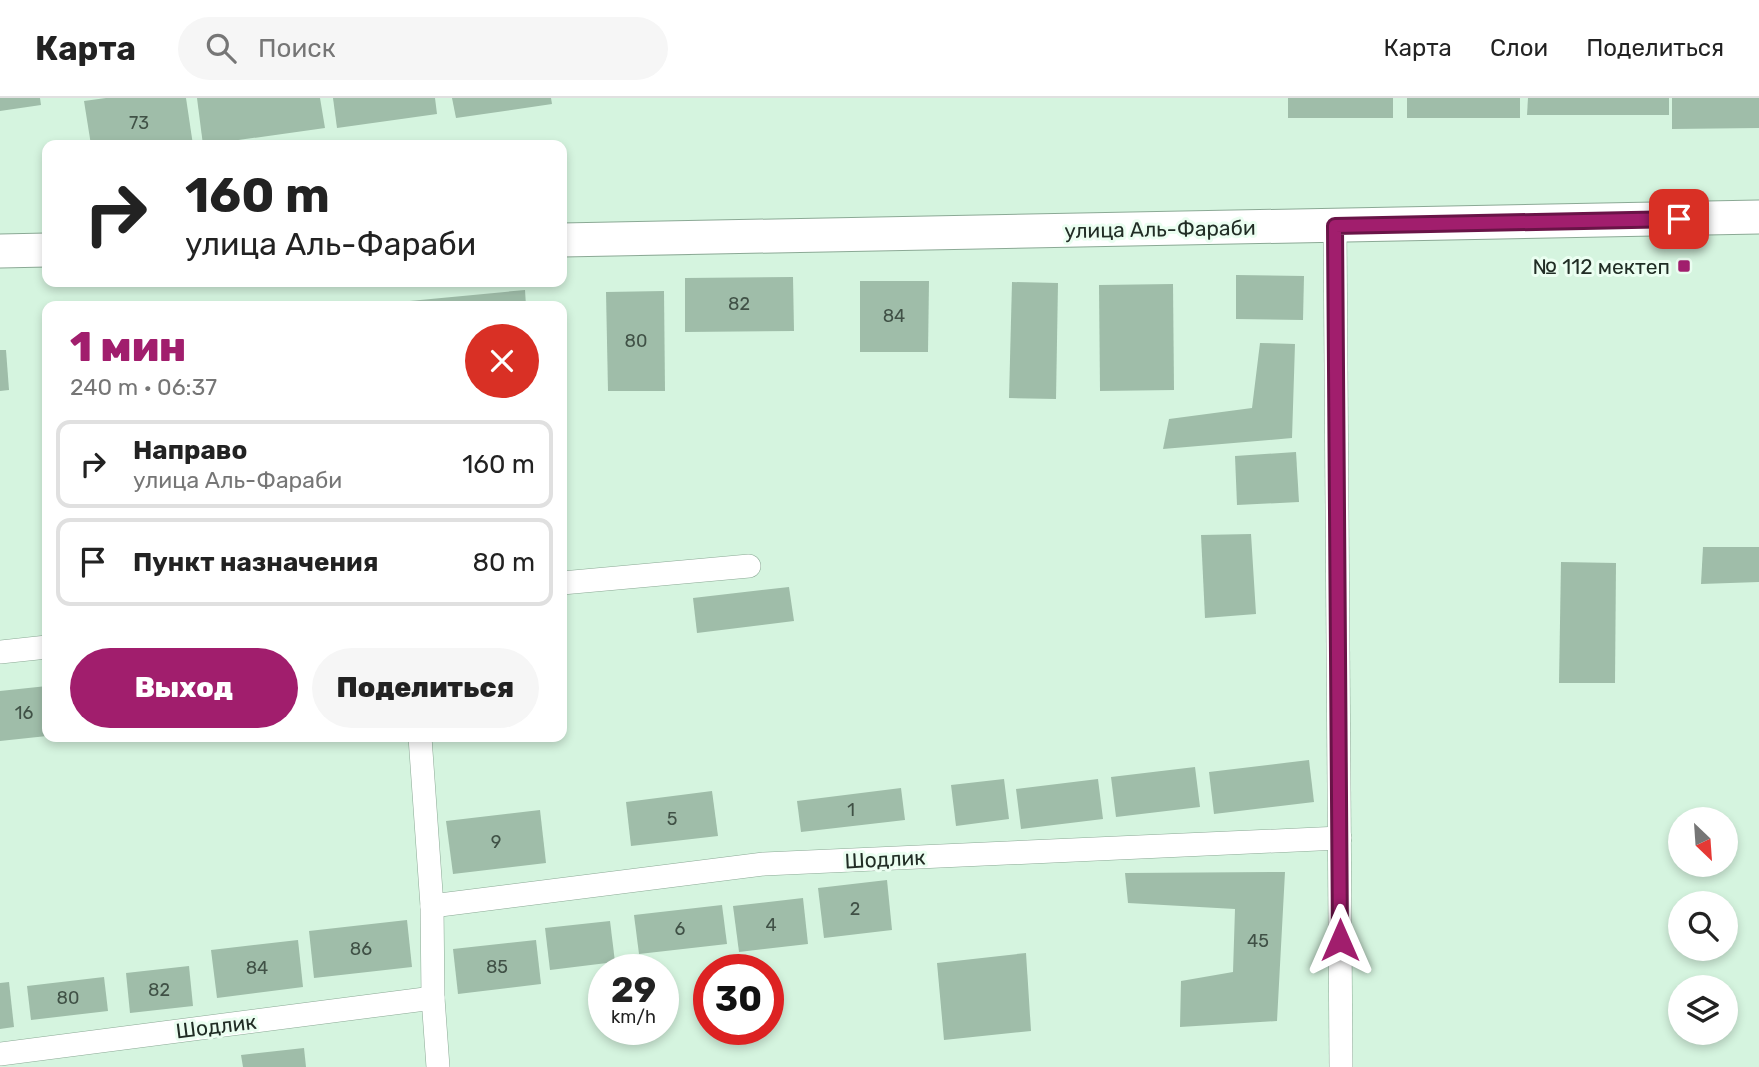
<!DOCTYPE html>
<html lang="ru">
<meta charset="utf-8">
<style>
body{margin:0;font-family:Rubik,sans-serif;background:#f6f6f6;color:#222;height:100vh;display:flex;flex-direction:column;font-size:26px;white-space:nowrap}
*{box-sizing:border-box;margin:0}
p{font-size:23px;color:#767676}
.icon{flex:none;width:38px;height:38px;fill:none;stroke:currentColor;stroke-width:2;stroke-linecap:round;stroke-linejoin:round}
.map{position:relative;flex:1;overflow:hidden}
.details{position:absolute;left:42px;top:203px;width:525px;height:441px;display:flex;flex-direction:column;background:#fff;border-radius:14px;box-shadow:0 4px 10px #0003}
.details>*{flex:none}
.guide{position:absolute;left:42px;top:42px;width:525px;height:147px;border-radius:14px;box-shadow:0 4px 10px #0003;background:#fff;color:#222;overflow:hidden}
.needle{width:46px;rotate:155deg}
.tools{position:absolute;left:1668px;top:709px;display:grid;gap:14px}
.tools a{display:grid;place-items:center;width:70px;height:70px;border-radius:50%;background:#fff;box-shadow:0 4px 10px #0003;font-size:35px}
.speed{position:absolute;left:588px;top:856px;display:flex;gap:14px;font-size:35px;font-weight:700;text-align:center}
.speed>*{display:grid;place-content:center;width:91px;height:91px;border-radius:50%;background:#fff;box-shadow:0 4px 10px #0003;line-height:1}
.speed small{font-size:18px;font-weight:400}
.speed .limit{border:10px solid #d22;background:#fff;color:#111}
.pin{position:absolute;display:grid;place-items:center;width:60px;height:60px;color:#fff;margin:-30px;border-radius:14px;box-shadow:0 4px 10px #0006}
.me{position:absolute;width:77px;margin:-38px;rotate:0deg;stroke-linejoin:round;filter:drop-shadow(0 0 5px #0008)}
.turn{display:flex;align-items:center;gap:24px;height:147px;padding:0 28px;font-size:32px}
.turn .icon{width:91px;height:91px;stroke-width:2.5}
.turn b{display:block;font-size:49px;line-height:60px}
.round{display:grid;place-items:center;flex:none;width:74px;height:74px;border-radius:37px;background:#f6f6f6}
.summary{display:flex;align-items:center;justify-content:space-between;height:119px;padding:0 28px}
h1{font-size:42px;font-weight:800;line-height:52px;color:#a11e6d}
.primary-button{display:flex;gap:14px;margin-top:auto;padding:14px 28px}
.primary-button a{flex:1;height:80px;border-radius:42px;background:#a11e6d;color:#fff;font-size:28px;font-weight:800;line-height:80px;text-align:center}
.primary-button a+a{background:#f6f6f6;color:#222}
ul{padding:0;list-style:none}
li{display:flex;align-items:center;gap:21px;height:88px;margin:0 14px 10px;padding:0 14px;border:4px solid #e0e0e0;border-radius:14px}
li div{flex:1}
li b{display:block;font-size:26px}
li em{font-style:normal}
header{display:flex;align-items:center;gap:42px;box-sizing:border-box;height:98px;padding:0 35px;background:#fff;border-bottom:2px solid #e0e0e0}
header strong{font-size:33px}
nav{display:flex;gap:38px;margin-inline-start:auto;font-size:24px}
.search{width:490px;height:63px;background:#f6f6f6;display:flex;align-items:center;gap:18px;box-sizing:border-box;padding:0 24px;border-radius:38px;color:#767676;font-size:26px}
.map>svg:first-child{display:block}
.building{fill:#9fbda9}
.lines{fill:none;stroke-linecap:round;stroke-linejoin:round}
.minor-casing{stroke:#8ba995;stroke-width:24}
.secondary-casing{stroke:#8ba995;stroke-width:35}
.minor{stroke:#fff;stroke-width:23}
.secondary{stroke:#fff;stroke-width:33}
.route-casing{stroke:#691447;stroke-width:18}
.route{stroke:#a11e6d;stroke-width:12}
.poi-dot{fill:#a11e6d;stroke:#ebfef1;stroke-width:2.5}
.labels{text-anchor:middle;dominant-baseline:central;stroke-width:6;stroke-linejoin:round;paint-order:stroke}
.number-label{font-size:18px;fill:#405146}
.street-label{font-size:21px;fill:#212d25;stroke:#ebfef1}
.poi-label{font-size:21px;fill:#212d25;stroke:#ebfef1;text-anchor:end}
</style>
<header>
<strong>Карта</strong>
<div class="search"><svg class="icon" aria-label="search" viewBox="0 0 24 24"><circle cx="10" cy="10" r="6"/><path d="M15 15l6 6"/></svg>Поиск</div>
<nav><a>Карта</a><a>Слои</a><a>Поделиться</a></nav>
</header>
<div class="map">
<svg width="1759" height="969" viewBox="0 0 1759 969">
<rect width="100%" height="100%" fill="#d5f4df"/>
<g class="building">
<polygon points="0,0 40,0 41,7 0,13"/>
<polygon points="106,0 186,0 193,47 91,47 84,3"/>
<polygon points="197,0 320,0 325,30 203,47"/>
<polygon points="333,0 435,0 437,16 337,30"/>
<polygon points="452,0 551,0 552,6 456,20"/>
<rect x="1288" y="0" width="105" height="20"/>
<rect x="1407" y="0" width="113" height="20"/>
<polygon points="1528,0 1669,0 1669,17 1527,17"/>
<polygon points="1672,0 1759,0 1759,30 1672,31"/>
<polygon points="1236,177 1304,178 1303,222 1236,221"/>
<polygon points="793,179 794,233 685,234 685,180"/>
<polygon points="860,183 929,183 928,254 860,254"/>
<polygon points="1012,184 1058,185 1056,301 1009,300"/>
<polygon points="1173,186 1174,292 1100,293 1099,187"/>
<polygon points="525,192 526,208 378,208 378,206"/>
<polygon points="664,193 665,293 608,293 606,194"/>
<polygon points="1260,245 1295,246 1292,340 1163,351 1169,321 1252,310"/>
<polygon points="0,252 6,252 9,292 0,293"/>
<polygon points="1296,354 1299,404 1237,407 1235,358"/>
<polygon points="1251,436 1256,516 1205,520 1201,437"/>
<polygon points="1703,449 1759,449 1759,484 1701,486"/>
<polygon points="1561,464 1616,465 1615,585 1559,585"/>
<polygon points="789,489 794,523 697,535 693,500"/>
<polygon points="47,588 47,638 0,643 0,593"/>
<polygon points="1309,662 1314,704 1214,716 1209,674"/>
<polygon points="1195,669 1200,709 1116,719 1111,679"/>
<polygon points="1004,681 1009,721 956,728 951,687"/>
<polygon points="1098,681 1103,721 1021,731 1016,691"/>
<polygon points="901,690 905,722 801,734 797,703"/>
<polygon points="712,693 718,738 631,748 626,704"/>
<polygon points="540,712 546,765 453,776 446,723"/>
<polygon points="1285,774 1277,923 1180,929 1181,883 1233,874 1235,811 1128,805 1125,775"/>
<polygon points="887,782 892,832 824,840 818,790"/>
<polygon points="803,800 808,846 739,854 733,808"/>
<polygon points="722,807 727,846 639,856 634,817"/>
<polygon points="407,822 412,869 314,880 309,833"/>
<polygon points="610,823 615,864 550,872 545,830"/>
<polygon points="298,842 303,889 217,900 211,852"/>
<polygon points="536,842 541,886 458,896 453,851"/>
<polygon points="1026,855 1031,933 944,942 937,865"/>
<polygon points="189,868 193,908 130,915 126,875"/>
<polygon points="104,879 108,913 31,922 27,888"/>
<polygon points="9,884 14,929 0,931 0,885"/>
<polygon points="304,950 306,969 243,969 241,957"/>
</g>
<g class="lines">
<g class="minor-casing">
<g id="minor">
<polyline points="1335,128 1341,969"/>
<polyline points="562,485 749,468"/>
<polyline points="0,554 47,549"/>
<polyline points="420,639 432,808 433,900 438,969"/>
<polyline points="432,808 764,766 1340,740"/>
<polyline points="0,956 433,900"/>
</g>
</g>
<g class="secondary-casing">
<g id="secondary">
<polyline points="562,142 1759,119"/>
<polyline points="0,153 47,152"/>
</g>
</g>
<use href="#minor" class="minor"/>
<use href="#secondary" class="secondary"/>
</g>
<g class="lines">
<g class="route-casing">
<polyline id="route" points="1340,842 1335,128 1679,121"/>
</g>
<use href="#route" class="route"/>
</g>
<rect class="poi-dot" x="1677" y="161" width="14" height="14" rx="3.5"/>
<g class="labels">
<g class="number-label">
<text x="139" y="25">73</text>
<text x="739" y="206">82</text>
<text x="894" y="218">84</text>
<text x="636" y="243">80</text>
<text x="24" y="615">16</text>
<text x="851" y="712">1</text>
<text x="672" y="721">5</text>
<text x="496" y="744">9</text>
<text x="855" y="811">2</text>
<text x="771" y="827">4</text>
<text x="680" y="831">6</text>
<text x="1258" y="843">45</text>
<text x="361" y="851">86</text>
<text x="497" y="869">85</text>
<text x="257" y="870">84</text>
<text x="159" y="892">82</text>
<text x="68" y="900">80</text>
</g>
<g class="street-label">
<text transform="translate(1160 131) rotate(-1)">улица Аль-Фараби</text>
<text transform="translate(885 761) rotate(-3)">Шодлик</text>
<text transform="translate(216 928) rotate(-7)">Шодлик</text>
</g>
<g class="poi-label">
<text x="1670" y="168">№ 112 мектеп</text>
</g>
</g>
</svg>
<div class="tools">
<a><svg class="needle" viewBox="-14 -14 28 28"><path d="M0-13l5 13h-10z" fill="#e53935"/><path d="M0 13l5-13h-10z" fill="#767676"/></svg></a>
<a><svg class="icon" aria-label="search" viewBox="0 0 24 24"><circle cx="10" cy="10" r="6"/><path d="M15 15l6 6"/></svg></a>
<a><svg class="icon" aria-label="layers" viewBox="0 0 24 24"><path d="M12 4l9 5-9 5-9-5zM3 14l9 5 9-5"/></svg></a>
</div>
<div class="speed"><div>29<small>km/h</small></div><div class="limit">30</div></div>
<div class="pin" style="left:1679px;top:121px;background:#d93025"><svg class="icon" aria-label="arrive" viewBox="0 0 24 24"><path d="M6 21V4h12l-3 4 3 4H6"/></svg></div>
<svg class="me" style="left:1340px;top:842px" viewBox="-20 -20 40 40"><path d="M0-17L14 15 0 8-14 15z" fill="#a11e6d" stroke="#fff" stroke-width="4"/></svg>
<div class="guide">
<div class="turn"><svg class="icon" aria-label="right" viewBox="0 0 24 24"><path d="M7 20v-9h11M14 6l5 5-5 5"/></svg><div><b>160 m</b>улица Аль-Фараби</div></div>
</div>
<section class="details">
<div class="summary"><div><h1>1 мин</h1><p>240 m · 06:37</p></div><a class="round" style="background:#d93025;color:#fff"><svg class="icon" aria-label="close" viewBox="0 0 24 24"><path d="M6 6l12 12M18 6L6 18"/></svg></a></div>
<ul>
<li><svg class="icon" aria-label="right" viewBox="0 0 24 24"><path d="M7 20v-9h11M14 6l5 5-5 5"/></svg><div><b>Направо</b><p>улица Аль-Фараби</p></div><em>160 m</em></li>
<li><svg class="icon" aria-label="arrive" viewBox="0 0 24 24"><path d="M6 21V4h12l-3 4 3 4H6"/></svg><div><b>Пункт назначения</b></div><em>80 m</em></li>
</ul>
<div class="primary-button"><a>Выход</a><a>Поделиться</a></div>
</section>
</div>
